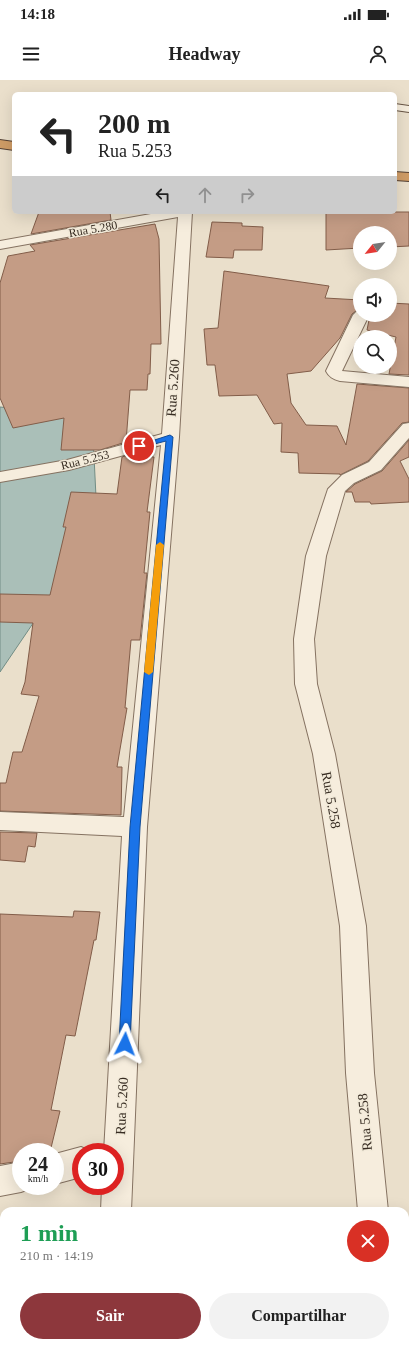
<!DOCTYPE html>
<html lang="pt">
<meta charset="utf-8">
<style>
body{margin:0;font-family:"Times New Roman",serif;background:#f2f2f2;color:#222;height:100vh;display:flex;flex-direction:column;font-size:15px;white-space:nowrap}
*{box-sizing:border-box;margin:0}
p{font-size:13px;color:#767676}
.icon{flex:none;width:22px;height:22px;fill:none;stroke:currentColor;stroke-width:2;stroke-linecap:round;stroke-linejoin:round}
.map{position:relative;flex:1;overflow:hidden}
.drawer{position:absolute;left:0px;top:1127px;width:409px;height:140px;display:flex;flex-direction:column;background:#fff;border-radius:12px 12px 0 0;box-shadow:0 4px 16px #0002}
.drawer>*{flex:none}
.top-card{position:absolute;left:12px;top:12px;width:385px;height:122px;border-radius:6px;box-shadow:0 4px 16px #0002;background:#fff;color:#222;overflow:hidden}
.needle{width:26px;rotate:240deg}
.tools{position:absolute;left:353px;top:146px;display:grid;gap:8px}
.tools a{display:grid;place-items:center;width:44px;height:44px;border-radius:50%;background:#fff;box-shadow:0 4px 16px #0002;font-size:20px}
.speed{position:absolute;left:12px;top:1063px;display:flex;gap:8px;font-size:20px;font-weight:700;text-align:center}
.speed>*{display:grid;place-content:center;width:52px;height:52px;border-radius:50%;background:#fff;box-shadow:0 4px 16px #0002;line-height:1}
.speed small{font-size:10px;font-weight:400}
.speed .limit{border:6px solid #d22;background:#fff;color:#111}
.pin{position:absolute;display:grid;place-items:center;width:34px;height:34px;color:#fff;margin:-17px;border:2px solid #fff;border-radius:50%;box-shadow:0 1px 4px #0007}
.me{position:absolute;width:44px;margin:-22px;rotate:3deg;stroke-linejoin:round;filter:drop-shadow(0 0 3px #0008)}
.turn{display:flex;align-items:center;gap:14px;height:84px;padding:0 20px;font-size:18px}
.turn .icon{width:52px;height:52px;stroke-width:2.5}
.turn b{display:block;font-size:28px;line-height:34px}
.lanes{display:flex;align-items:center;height:38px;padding:0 20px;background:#0003;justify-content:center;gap:20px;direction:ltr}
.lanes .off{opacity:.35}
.round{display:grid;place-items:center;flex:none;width:42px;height:42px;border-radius:21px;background:#f2f2f2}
.summary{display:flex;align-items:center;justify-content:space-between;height:68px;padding:0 20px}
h1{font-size:24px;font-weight:700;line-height:30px;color:#1e9e55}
.cta{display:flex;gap:8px;margin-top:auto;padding:8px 20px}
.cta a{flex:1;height:46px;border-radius:24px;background:#8d373c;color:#fff;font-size:16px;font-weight:700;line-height:46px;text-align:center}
.cta a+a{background:#f2f2f2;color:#222}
.status{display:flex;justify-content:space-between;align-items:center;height:28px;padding:0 20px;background:#fff;direction:ltr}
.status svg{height:11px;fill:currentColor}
header{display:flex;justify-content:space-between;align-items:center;height:52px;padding:0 20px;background:#fff;font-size:18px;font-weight:700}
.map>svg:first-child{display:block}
.water{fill:#aabfb8;stroke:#728d85}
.building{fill:#c49c85;stroke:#825d49}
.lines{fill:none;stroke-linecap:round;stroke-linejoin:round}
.street-casing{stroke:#857261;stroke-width:2}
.secondary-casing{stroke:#675444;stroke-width:2}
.highway-casing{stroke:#544134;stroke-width:2}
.street{fill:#f6eddd;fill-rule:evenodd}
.secondary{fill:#f6eddd;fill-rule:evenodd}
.highway{fill:#cf9c66;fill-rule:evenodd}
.route{fill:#1a73e8;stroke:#114b97}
.slow{fill:#f59e0b}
.labels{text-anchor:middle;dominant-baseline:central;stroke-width:3;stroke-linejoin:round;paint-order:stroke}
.far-street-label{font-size:12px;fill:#372c22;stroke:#f2ead9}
.street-label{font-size:14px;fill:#372c22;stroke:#f2ead9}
</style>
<div class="status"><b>14:18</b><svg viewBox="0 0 49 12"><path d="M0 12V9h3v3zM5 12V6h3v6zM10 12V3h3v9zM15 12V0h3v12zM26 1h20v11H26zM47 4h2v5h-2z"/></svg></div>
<header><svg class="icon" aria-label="menu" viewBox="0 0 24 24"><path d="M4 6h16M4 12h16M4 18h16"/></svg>Headway<svg class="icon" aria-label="person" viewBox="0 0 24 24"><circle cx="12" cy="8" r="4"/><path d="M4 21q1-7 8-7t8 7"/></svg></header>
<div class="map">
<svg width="409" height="1267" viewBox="0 0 409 1267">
<rect width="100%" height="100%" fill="#eadfcb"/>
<polygon class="water" points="0,327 80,335 93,356 96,417 87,482 40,533 0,592"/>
<g class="building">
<polygon points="39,132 110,132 111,140 31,154"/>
<polygon points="326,132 409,132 409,166 390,167 390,153 360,153 360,168 326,170"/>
<polygon points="212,142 242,143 242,146 263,147 262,170 234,170 233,178 206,177"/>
<polygon points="155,144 159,159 161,264 151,264 150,294 148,294 147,310 130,310 126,362 100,370 61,370 64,338 13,348 0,318 0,203 8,176 35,171 30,165"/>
<polygon points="224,191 329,206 325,218 360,220 360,230 356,231 352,234 340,258 311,291 287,294 291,323 306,345 337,346 346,365 357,304 409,308 409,342 402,343 368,381 340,395 340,394 299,393 298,373 281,372 282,343 274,344 257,315 219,316 215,285 207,285 204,249 218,248"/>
<polygon points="390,223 409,224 409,295 389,294 396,257 367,250 370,235 390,235"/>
<polygon points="409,360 409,377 400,381 409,399 409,422 371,424 370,422 355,422 352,412 346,412 355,404 382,391"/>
<polygon points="125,376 154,377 147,432 150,432 144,493 147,493 140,560 131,560 125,628 127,628 117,687 122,687 121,735 0,731 0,703 6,703 13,672 22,672 39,616 21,614 25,602 33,543 0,542 0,514 50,515 66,447 63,447 71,412 117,414 122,377"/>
<polygon points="0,752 37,753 35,767 28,766 25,782 0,780"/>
<polygon points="74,831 100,832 96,860 94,860 75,956 66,955 51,1030 60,1031 50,1072 21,1072 21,1081 0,1084 0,834 73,837"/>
</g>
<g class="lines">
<g class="street-casing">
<g id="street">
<polygon points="162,132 192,132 179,357 147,747 131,1131 101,1131 102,1106 115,1106 115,1072 104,1072 122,756 0,750 0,732 124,737 161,365 69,390 0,402 0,392 67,380 162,354 178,137 0,169 0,161"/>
<path d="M360,231V235H369L342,291L409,297V307L340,301C333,299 329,297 326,291L353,235L356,232Z"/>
<polygon points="409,343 409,358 381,390 354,403 345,411 326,476 314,559 317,604 335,674 366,846 374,993 388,1131 358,1131 346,993 340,846 313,674 295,604 294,559 306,476 328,409 342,395 369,382 403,344"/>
<polygon points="81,1067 92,1072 81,1072 81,1097 55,1104 55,1074"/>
<polygon points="21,1082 21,1106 32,1106 32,1108 21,1112 0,1116 0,1086"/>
<rect x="0" y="1210" width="4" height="32"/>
<polygon points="94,1263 126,1263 125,1267 93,1267"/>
<polygon points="369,1263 401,1263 402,1267 370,1267"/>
</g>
</g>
<g class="secondary-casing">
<polygon id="secondary" points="395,24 409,26 409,32 395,30"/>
</g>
<g class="highway-casing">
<g id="highway">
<polygon points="0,60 14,62 14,70 0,68"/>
<polygon points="395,92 409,93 409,101 395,100"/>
</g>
</g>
<use href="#street" class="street"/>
<use href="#secondary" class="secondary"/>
<use href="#highway" class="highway"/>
</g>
<polygon class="route" points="170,355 173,357 140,747 130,964 129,967 125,969 121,967 119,964 130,747 166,361 139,368 136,366"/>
<polygon class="slow" points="160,462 164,465 153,592 149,595 144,592 156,465"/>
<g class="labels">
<g class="far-street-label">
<text transform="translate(93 149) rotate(-10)">Rua 5.280</text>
<text transform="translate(85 380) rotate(-14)">Rua 5.253</text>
</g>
<g class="street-label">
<text transform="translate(173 308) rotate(-86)">Rua 5.260</text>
<text transform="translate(331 720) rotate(80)">Rua 5.258</text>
<text transform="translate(122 1026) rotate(-87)">Rua 5.260</text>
<text transform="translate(365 1042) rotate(-95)">Rua 5.258</text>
</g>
</g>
</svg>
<div class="tools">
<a><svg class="needle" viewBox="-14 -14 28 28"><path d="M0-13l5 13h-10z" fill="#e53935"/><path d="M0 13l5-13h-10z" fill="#767676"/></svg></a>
<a><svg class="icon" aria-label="sound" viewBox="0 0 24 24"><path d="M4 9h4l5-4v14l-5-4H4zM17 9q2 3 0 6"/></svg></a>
<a><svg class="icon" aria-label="search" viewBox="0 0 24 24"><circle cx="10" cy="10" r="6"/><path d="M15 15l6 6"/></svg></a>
</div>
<div class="speed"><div>24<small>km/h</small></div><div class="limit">30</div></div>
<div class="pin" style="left:139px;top:366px;background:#d93025"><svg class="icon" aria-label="arrive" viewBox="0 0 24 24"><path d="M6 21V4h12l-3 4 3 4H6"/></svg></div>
<svg class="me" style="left:125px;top:964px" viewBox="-20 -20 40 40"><path d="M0-17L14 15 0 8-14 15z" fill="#1a73e8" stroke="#fff" stroke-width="4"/></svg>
<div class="top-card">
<div class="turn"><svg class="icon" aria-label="left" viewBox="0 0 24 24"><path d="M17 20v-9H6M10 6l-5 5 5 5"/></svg><div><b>200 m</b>Rua 5.253</div></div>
<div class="lanes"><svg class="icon" aria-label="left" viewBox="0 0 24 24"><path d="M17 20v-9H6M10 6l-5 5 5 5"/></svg><svg class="icon off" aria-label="ahead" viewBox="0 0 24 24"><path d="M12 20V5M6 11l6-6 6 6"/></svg><svg class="icon off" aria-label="right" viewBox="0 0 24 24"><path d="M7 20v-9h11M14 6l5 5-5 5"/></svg></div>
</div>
<section class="drawer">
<div class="summary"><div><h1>1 min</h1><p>210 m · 14:19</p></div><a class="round" style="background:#d93025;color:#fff"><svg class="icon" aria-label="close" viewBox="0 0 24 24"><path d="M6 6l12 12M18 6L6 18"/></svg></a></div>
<div class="cta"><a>Sair</a><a>Compartilhar</a></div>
</section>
</div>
